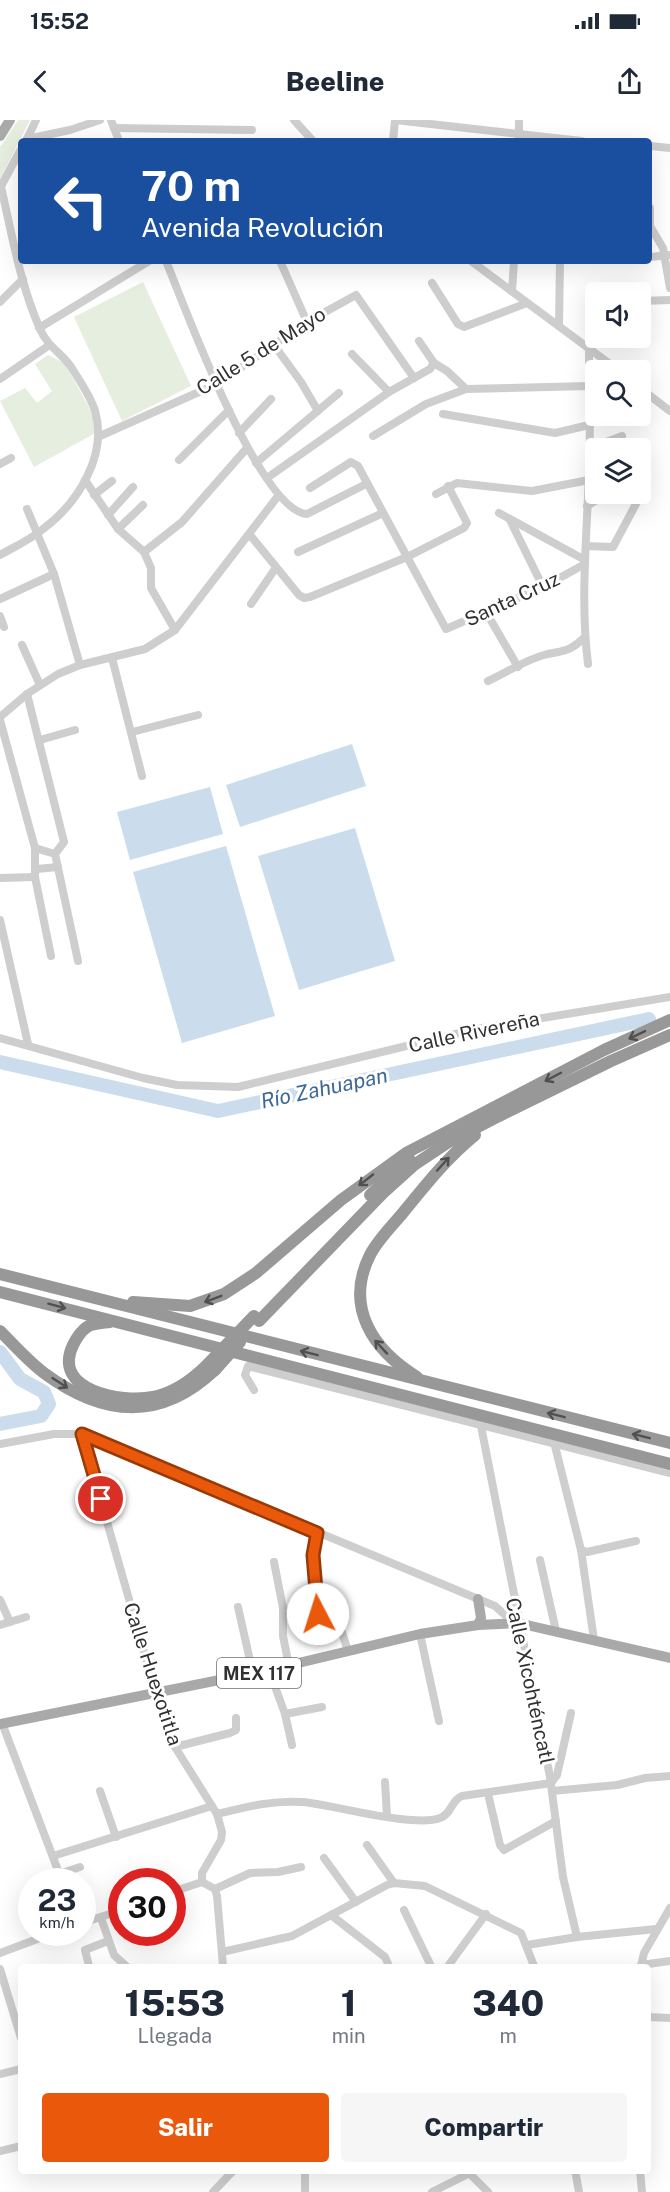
<!DOCTYPE html>
<html lang="es">
<meta charset="utf-8">
<style>
body{margin:0;font-family:"Public Sans",sans-serif;background:#f6f6f7;color:#1f2937;height:100vh;display:flex;flex-direction:column;font-size:22px;white-space:nowrap}
*{box-sizing:border-box;margin:0}
p{font-size:20px;color:#747a83}
.icon{flex:none;width:33px;height:33px;fill:none;stroke:currentColor;stroke-width:2;stroke-linecap:round;stroke-linejoin:round}
.map{position:relative;flex:1;overflow:hidden}
.details{position:absolute;left:18px;top:1844px;width:633px;height:210px;display:flex;flex-direction:column;background:#fff;border-radius:6px;box-shadow:0 6px 24px #0002}
.details>*{flex:none}
.guide{position:absolute;left:18px;top:18px;width:634px;height:126px;border-radius:6px;box-shadow:0 6px 24px #0002;background:#1a4fa0;color:#fff;overflow:hidden}
.controls{position:absolute;left:585px;top:162px;display:grid;gap:12px}
.controls a{display:grid;place-items:center;width:66px;height:66px;border-radius:6px;background:#fff;box-shadow:0 6px 24px #0002;font-size:30px}
.speed{position:absolute;left:18px;top:1748px;display:flex;gap:12px;font-size:30px;font-weight:700;text-align:center}
.speed>*{display:grid;place-content:center;width:78px;height:78px;border-radius:50%;background:#fff;box-shadow:0 6px 24px #0002;line-height:1}
.speed small{font-size:15px;font-weight:400}
.speed .limit{border:9px solid #d22;background:#fff;color:#111}
.pin{position:absolute;display:grid;place-items:center;width:51px;height:51px;color:#fff;margin:-26px;border:3px solid #fff;border-radius:50%;box-shadow:0 2px 6px #0007}
.me{position:absolute;width:66px;margin:-33px;rotate:355deg;stroke-linejoin:round;filter:drop-shadow(0 0 4px #0008)}
.turn{display:flex;align-items:center;gap:21px;height:126px;padding:0 24px;font-size:27px}
.turn .icon{width:78px;height:78px;stroke-width:2.5}
.turn b{display:block;font-size:42px;line-height:51px}
.eta{display:flex;justify-content:space-evenly;align-items:center;height:102px;text-align:center}
.eta b{font-size:36px;font-weight:800;line-height:42px}
.cta{display:flex;gap:12px;margin-top:auto;padding:12px 24px}
.cta a{flex:1;height:69px;border-radius:6px;background:#ea580c;color:#fff;font-size:24px;font-weight:800;line-height:69px;text-align:center}
.cta a+a{background:#f6f6f7;color:#1f2937}
.status{display:flex;justify-content:space-between;align-items:center;height:42px;padding:0 30px;background:#fff;direction:ltr}
.status svg{height:16px;fill:currentColor}
header{display:flex;justify-content:space-between;align-items:center;height:78px;padding:0 24px;background:#fff;font-size:27px;font-weight:800}
.map>svg:first-child{display:block}
.green{fill:#e5eedf}
.water{fill:#cbdded}
.lines{fill:none;stroke-linecap:round;stroke-linejoin:round}
.river{stroke:#cbdded;stroke-width:14}
.minor{stroke:#cecece;stroke-width:8}
.major{stroke:#a9a9a9;stroke-width:10}
.highway{stroke:#989898;stroke-width:12}
.highway-bridge{stroke:#989898;stroke-width:12}
.oneway{stroke:#505050}
.route-casing{stroke:#983908;stroke-width:15}
.route{stroke:#ea580c;stroke-width:10}
.labels{text-anchor:middle;dominant-baseline:central;stroke-width:6;stroke-linejoin:round;paint-order:stroke}
.shield{fill:#fff;stroke:#6f6f6f;stroke-width:1.5}
.shield-label{font-size:18px;font-weight:bold;fill:#313131}
.street-label{font-size:20px;fill:#313131;stroke:#fff}
.water-label{font-size:21px;font-style:italic;fill:#3c6995;stroke:#fff}
</style>
<div class="status"><b>15:52</b><svg viewBox="0 0 49 12"><path d="M0 12V9h3v3zM5 12V6h3v6zM10 12V3h3v9zM15 12V0h3v12zM26 1h20v11H26zM47 4h2v5h-2z"/></svg></div>
<header><svg class="icon" aria-label="back" viewBox="0 0 24 24"><path d="M15 5l-7 7 7 7"/></svg>Beeline<svg class="icon" aria-label="share" viewBox="0 0 24 24"><path d="M12 15V3M7 8l5-5 5 5M5 13v7h14v-7"/></svg></header>
<div class="map">
<svg width="670" height="2072" viewBox="0 0 670 2072">
<rect width="100%" height="100%" fill="#fff"/>
<g class="green">
<polygon points="18,0 30,0 0,59 0,27"/>
<polygon points="143,162 191,266 122,301 74,197"/>
<polygon points="48,235 64,243 88,285 99,311 34,347 0,281 25,268 37,283 52,271 35,244"/>
</g>
<g class="water">
<polygon points="352,624 366,666 240,707 226,665"/>
<polygon points="210,667 223,714 130,740 117,692"/>
<polygon points="355,708 395,841 299,870 258,736"/>
<polygon points="226,726 275,896 182,923 133,752"/>
</g>
<g class="lines">
<g class="river">
<polyline points="0,942 218,991 649,899"/>
<polyline points="0,1232 20,1259 44,1272 49,1284 41,1296 0,1304"/>
</g>
<g class="minor">
<polyline points="111,0 119,21"/>
<polyline points="294,0 313,21"/>
<polyline points="395,0 582,21"/>
<polyline points="114,8 252,10"/>
<polyline points="27,19 70,10 100,0"/>
<polyline points="26,21 36,0"/>
<polyline points="393,21 395,0"/>
<polyline points="519,21 519,0"/>
<polyline points="650,26 670,28"/>
<polyline points="0,68 21,29"/>
<polyline points="650,88 650,106 663,128 670,168"/>
<polyline points="650,137 670,135"/>
<path d="M166,141C184,185 259,391 307,394L366,364"/>
<polyline points="280,141 307,202"/>
<polyline points="471,141 618,250"/>
<polyline points="432,163 458,204 464,207 527,183"/>
<polyline points="512,171 514,141"/>
<polyline points="640,181 670,180"/>
<polyline points="0,182 23,159"/>
<polyline points="559,206 560,141"/>
<polyline points="39,208 149,141"/>
<polyline points="274,225 301,262 318,291"/>
<polyline points="352,234 389,272"/>
<polyline points="434,243 447,251 466,269"/>
<polyline points="0,259 48,226"/>
<polyline points="640,268 670,291"/>
<polyline points="443,294 555,313 589,305"/>
<polyline points="239,313 271,279"/>
<polyline points="100,316 217,264 307,202 356,175 414,258"/>
<polyline points="373,316 426,284 466,269 589,266"/>
<polyline points="590,328 622,316"/>
<polyline points="179,340 229,290"/>
<polyline points="256,343 339,273"/>
<polyline points="0,344 11,338"/>
<polyline points="640,350 641,350"/>
<polyline points="267,358 389,272 430,249 434,243 419,221"/>
<polyline points="85,360 118,409 144,432 151,448 151,468 175,510"/>
<polyline points="310,368 351,342 358,346 446,509 543,467 585,444"/>
<polyline points="436,374 457,363 532,371 589,360"/>
<polyline points="94,375 112,361"/>
<polyline points="587,386 606,374"/>
<polyline points="27,389 54,454 80,545"/>
<polyline points="499,393 585,440"/>
<polyline points="108,395 133,367"/>
<polyline points="510,400 543,467"/>
<polyline points="118,409 143,385"/>
<polyline points="250,415 299,475 304,478 310,477 407,437 464,408 467,403 448,366"/>
<polyline points="586,426 613,427 637,382"/>
<polyline points="144,432 182,402 247,328"/>
<polyline points="298,432 383,393"/>
<path d="M0,435C14,427 30,420 43,409C78,383 108,335 95,291C91,277 81,263 73,250C64,234 48,228 40,209C20,164 12,114 1,67"/>
<polyline points="0,479 54,454"/>
<polyline points="251,484 275,449"/>
<polyline points="486,492 518,547"/>
<polyline points="0,496 4,507"/>
<polyline points="22,525 40,565"/>
<polyline points="112,538 142,656"/>
<path d="M588,544C580,480 587,416 589,352C591,311 589,270 589,229"/>
<path d="M488,561C506,553 525,540 544,535C564,530 568,533 585,517"/>
<polyline points="27,574 64,722 55,734"/>
<polyline points="0,597 27,574 58,554 80,545 145,529 175,510 278,376"/>
<polyline points="0,600 35,728 35,757 51,836"/>
<polyline points="132,612 198,595"/>
<polyline points="40,620 75,610"/>
<polyline points="35,728 55,734 78,841"/>
<polyline points="37,749 58,747"/>
<polyline points="0,758 35,757"/>
<polyline points="0,800 28,924"/>
<polyline points="0,918 143,958 177,965 238,967 476,909 670,877"/>
<polyline points="254,1270 245,1255 248,1246 670,1353"/>
<polyline points="481,1306 550,1657 563,1757 577,1817"/>
<polyline points="82,1314 156,1574 175,1627 217,1694 222,1712 221,1720 202,1753 202,1762"/>
<polyline points="0,1324 54,1314 82,1314 495,1486 514,1503"/>
<polyline points="555,1326 581,1430 594,1520"/>
<polyline points="317,1413 313,1435 318,1494 323,1500 340,1506 348,1531"/>
<polyline points="581,1430 587,1432 636,1421"/>
<polyline points="540,1440 556,1511"/>
<polyline points="274,1442 283,1488 283,1516 289,1546"/>
<polyline points="0,1480 10,1502"/>
<polyline points="238,1487 253,1554"/>
<polyline points="0,1505 26,1497"/>
<polyline points="420,1514 439,1601"/>
<polyline points="269,1550 285,1594 292,1625"/>
<polyline points="285,1594 322,1587"/>
<polyline points="2,1603 62,1761"/>
<polyline points="175,1627 230,1613 236,1610 236,1598"/>
<polyline points="385,1662 387,1696"/>
<polyline points="100,1671 116,1717"/>
<polyline points="552,1671 617,1665 645,1658 670,1656"/>
<polyline points="489,1678 500,1725 504,1730 556,1701"/>
<path d="M217,1694C246,1687 272,1680 303,1682C334,1685 414,1708 440,1698C452,1694 451,1680 462,1676L551,1663L557,1655L571,1593"/>
<polyline points="367,1725 394,1763"/>
<polyline points="53,1736 212,1686"/>
<polyline points="324,1738 356,1782"/>
<polyline points="59,1754 80,1747"/>
<polyline points="202,1762 215,1769 217,1776 223,1846"/>
<polyline points="215,1769 250,1753 278,1752 301,1747"/>
<polyline points="172,1772 202,1762"/>
<polyline points="404,1790 431,1846"/>
<polyline points="331,1795 385,1837 389,1846"/>
<polyline points="101,1798 114,1835 126,1846"/>
<polyline points="82,1803 122,1790"/>
<polyline points="527,1825 577,1817 656,1809"/>
<polyline points="222,1832 292,1816 387,1765 394,1763 425,1766 521,1813 534,1846"/>
<polyline points="0,1833 56,1812"/>
<polyline points="641,1845 670,1841"/>
<polyline points="89,1846 85,1830 108,1821"/>
<polyline points="448,1846 486,1794"/>
<polyline points="641,1846 644,1833 670,1788"/>
<polyline points="0,1849 21,1918"/>
<polyline points="648,1897 670,1898"/>
<polyline points="0,1954 21,1949"/>
<polyline points="0,2031 21,2026"/>
<polyline points="466,2050 488,2072"/>
<polyline points="575,2050 579,2072"/>
<polyline points="640,2050 642,2072"/>
<polyline points="213,2072 234,2050"/>
<polyline points="305,2072 305,2050"/>
<polyline points="432,2072 468,2054"/>
</g>
<g class="major">
<polyline points="0,16 10,0"/>
<polyline points="478,1505 481,1498 478,1479"/>
<polyline points="0,1604 269,1550 420,1514 478,1505 518,1503 670,1538"/>
</g>
<g class="highway">
<polyline points="370,1075 409,1038"/>
<polyline points="0,1154 670,1323"/>
<polyline points="0,1172 670,1344"/>
<polyline points="133,1182 190,1186 224,1174 256,1153 341,1080 406,1033 604,930 670,900"/>
<polyline points="259,1201 383,1073 414,1045 447,1023 499,996 611,941 670,915"/>
<path d="M110,1202C103,1203 93,1203 87,1207C81,1211 76,1219 73,1225C51,1271 122,1283 153,1277C174,1273 193,1259 208,1244"/>
<path d="M0,1211C14,1225 28,1241 44,1253C102,1296 160,1302 215,1250"/>
<path d="M417,1257C373,1230 344,1187 370,1135C378,1119 395,1103 406,1089C428,1062 448,1037 475,1015"/>
</g>
<g class="highway-bridge">
<polyline points="208,1244 254,1196"/>
<polyline points="215,1250 240,1222"/>
</g>
</g>
<defs><path id="oneway-shaft" d="M-6 0H5M1.5-3L5.5 0L1.5 3" fill="none" stroke-width="1.6" stroke-linecap="round" stroke-linejoin="round" transform="scale(1.5)"/></defs>
<g class="oneway">
<use href="#oneway-shaft" transform="translate(637 915) rotate(154)"/>
<use href="#oneway-shaft" transform="translate(553 957) rotate(152)"/>
<use href="#oneway-shaft" transform="translate(443 1044) rotate(-48)"/>
<use href="#oneway-shaft" transform="translate(366 1060) rotate(142)"/>
<use href="#oneway-shaft" transform="translate(213 1179) rotate(159)"/>
<use href="#oneway-shaft" transform="translate(57 1186) rotate(15)"/>
<use href="#oneway-shaft" transform="translate(381 1227) rotate(-133)"/>
<use href="#oneway-shaft" transform="translate(309 1233) rotate(-166)"/>
<use href="#oneway-shaft" transform="translate(60 1263) rotate(33)"/>
<use href="#oneway-shaft" transform="translate(556 1295) rotate(-166)"/>
<use href="#oneway-shaft" transform="translate(641 1316) rotate(-166)"/>
</g>
<g class="lines">
<g class="route-casing">
<polyline id="route" points="101,1379 82,1314 317,1413 313,1435 318,1494"/>
</g>
<use href="#route" class="route"/>
</g>
<g class="labels">
<rect class="shield" x="217" y="1538" width="84" height="30" rx="4.5"/>
<g class="shield-label">
<text x="259" y="1553">MEX 117</text>
</g>
<g class="street-label">
<text transform="translate(261 231) rotate(-32)">Calle 5 de Mayo</text>
<text transform="translate(512 479) rotate(-25)">Santa Cruz</text>
<text transform="translate(474 912) rotate(-12)">Calle Rivereña</text>
<text transform="translate(153 1554) rotate(72)">Calle Huexotitla</text>
<text transform="translate(530 1561) rotate(78)">Calle Xicohténcatl</text>
</g>
<g class="water-label">
<text transform="translate(324 968) rotate(-12)">Río Zahuapan</text>
</g>
</g>
</svg>
<div class="controls">
<a><svg class="icon" aria-label="sound" viewBox="0 0 24 24"><path d="M4 9h4l5-4v14l-5-4H4zM17 9q2 3 0 6"/></svg></a>
<a><svg class="icon" aria-label="search" viewBox="0 0 24 24"><circle cx="10" cy="10" r="6"/><path d="M15 15l6 6"/></svg></a>
<a><svg class="icon" aria-label="layers" viewBox="0 0 24 24"><path d="M12 4l9 5-9 5-9-5zM3 14l9 5 9-5"/></svg></a>
</div>
<div class="speed"><div>23<small>km/h</small></div><div class="limit">30</div></div>
<div class="pin" style="left:101px;top:1379px;background:#d93025"><svg class="icon" aria-label="arrive" viewBox="0 0 24 24"><path d="M6 21V4h12l-3 4 3 4H6"/></svg></div>
<svg class="me" style="left:318px;top:1494px" viewBox="-20 -20 40 40"><circle r="19" fill="#fff"/><path d="M0-13L10 11 0 6-10 11z" fill="#ea580c"/></svg>
<div class="guide">
<div class="turn"><svg class="icon" aria-label="left" viewBox="0 0 24 24"><path d="M17 20v-9H6M10 6l-5 5 5 5"/></svg><div><b>70 m</b>Avenida Revolución</div></div>
</div>
<section class="details">
<div class="eta">
<div><b>15:53</b><p>Llegada</p></div>
<div><b>1</b><p>min</p></div>
<div><b>340</b><p>m</p></div>
</div>
<div class="cta"><a>Salir</a><a>Compartir</a></div>
</section>
</div>
